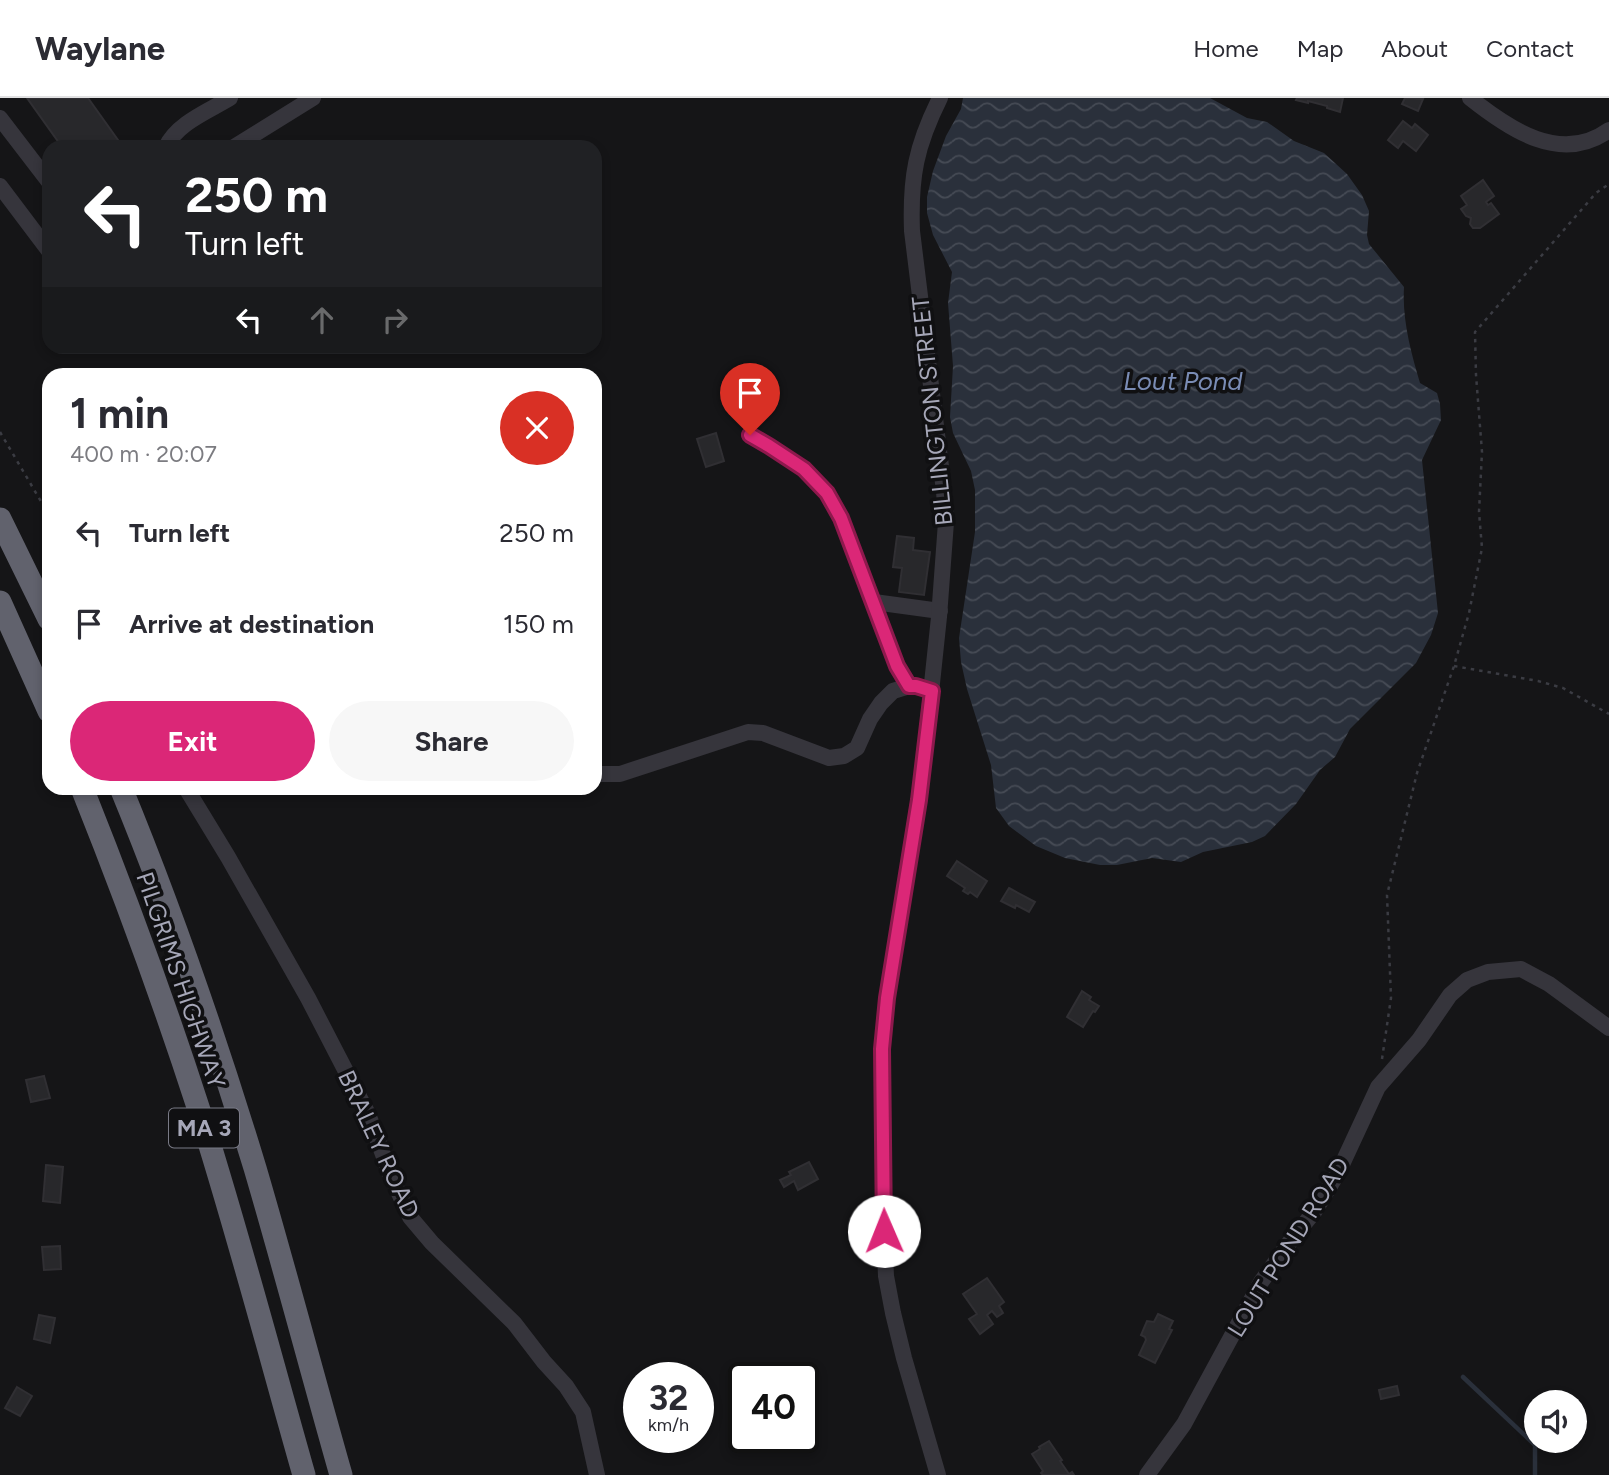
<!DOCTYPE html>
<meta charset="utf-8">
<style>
body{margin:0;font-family:Figtree,sans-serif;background:#f7f7f7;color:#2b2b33;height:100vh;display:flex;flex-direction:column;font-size:26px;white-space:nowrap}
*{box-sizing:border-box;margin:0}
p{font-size:23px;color:#7c7c81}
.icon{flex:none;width:38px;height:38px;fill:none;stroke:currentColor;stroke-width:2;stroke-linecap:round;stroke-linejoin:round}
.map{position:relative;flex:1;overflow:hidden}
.drawer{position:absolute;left:42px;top:270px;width:560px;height:427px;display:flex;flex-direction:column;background:#fff;border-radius:21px;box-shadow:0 4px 10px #0003}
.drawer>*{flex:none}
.top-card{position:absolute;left:42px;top:42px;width:560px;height:214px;border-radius:21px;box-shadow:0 4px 10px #0003;background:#202124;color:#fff;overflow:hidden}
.fabs{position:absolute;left:1524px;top:1292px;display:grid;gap:14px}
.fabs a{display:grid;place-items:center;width:63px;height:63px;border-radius:50%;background:#fff;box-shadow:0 4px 10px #0003;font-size:35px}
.speed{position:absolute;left:623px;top:1264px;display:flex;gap:14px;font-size:35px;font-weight:700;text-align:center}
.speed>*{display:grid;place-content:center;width:91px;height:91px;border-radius:50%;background:#fff;box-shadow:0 4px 10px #0003;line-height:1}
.speed small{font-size:18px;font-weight:400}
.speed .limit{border:4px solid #111;border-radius:10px;background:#fff;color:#111}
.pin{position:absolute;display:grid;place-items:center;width:60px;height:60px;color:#fff;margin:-72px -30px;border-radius:50% 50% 50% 0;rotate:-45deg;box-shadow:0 0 7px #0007}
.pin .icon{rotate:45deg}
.me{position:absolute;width:77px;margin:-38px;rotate:359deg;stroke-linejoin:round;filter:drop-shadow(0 0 5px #0008)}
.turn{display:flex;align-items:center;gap:24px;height:147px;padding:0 28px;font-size:32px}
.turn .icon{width:91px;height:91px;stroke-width:2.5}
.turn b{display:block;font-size:49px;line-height:60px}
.lanes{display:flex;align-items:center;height:66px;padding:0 28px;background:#0003;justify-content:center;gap:35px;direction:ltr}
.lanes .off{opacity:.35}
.round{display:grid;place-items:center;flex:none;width:74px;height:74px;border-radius:37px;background:#f7f7f7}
.overview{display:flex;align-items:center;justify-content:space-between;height:119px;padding:0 28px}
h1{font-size:42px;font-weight:700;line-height:52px}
.button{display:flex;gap:14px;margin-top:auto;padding:14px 28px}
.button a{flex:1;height:80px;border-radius:42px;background:#db2777;color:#fff;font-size:28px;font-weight:700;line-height:80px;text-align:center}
.button a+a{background:#f7f7f7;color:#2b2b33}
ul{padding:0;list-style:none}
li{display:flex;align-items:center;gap:21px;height:91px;padding:0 28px}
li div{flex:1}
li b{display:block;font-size:26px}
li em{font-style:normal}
header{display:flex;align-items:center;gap:42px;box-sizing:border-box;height:98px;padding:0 35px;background:#fff;border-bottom:2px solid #e1e1e2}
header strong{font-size:33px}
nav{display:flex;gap:38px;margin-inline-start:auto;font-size:24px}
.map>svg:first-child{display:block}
.water{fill:url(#water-waves)}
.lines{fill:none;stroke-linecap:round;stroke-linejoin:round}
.stream{stroke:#2a303b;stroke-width:4.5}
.building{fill:#28282b;stroke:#302f33;stroke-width:2}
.path{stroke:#3b3c43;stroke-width:2.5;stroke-dasharray:3.5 5;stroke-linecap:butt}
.minor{stroke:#36353c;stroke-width:16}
.highway{stroke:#61626d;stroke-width:23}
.route-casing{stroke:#8e194d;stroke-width:18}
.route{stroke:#db2777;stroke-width:12}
.labels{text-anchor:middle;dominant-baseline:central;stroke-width:7;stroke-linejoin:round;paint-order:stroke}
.shield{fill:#101012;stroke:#797a86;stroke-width:2}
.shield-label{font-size:23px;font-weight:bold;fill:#a6a7b8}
.street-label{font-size:24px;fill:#a6a7b8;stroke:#101012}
.water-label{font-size:26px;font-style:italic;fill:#7a8cb5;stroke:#101012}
</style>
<header>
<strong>Waylane</strong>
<nav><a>Home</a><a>Map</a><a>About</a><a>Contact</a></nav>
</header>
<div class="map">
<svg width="1609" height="1377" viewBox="0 0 1609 1377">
<defs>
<pattern id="water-waves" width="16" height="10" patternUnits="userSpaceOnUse" patternTransform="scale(1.75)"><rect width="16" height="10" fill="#2a303b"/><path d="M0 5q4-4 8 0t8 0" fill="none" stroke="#464b55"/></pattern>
</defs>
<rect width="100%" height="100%" fill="#151517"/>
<path class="water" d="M963,0H1210L1247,20L1267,24L1294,43L1324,55L1347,76L1362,97L1369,113L1367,137L1369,146L1404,189C1402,222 1411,254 1420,285L1437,295L1440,306L1441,322L1422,362L1438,515L1431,537L1416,565L1350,631L1335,659L1320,672L1296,706L1265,738L1252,744L1203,754L1181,764L1152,760L1117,767H1100L1065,760L1036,748L1009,728L996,710L991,667L967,591L961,564L959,540L975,434V392L971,373L953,335L950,319L953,268L948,205L952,174L933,137L927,115V99L933,73L946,38L961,11Z"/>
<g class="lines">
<polyline class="stream" points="1463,1279 1535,1347 1535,1377"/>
</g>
<g class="building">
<polygon points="27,0 88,0 123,49 62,49"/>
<polygon points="1297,0 1343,0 1340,14 1327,10 1327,8 1308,3 1308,5 1296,2"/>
<polygon points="1405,0 1423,1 1418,13 1402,6"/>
<polygon points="1403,23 1412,30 1415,26 1428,37 1416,53 1403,43 1398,50 1388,42"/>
<polygon points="1483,82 1494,98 1486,104 1488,107 1491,105 1499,116 1480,130 1473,130 1470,126 1471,120 1466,118 1461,111 1467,107 1461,98"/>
<polygon points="716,335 724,363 706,369 697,341"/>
<polygon points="897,438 914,440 913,452 930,454 924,497 899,494 902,470 893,469"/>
<polygon points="957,763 987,783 977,799 970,794 968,796 963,793 965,790 947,778"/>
<polygon points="1009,790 1035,804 1029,814 1016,807 1015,810 1001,803"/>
<polygon points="1082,893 1091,899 1089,902 1099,908 1095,914 1093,913 1083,929 1067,919"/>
<polygon points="44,978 50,1000 31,1004 26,982"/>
<polygon points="809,1064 818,1081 798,1092 794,1083 784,1089 780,1082 791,1077 789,1074"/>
<polygon points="46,1067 63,1069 60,1105 43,1103"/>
<polygon points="60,1148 61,1171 44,1172 42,1149"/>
<polygon points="987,1180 1004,1204 999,1208 1003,1215 997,1219 992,1213 987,1217 993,1226 980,1236 969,1221 977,1216 963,1196"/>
<polygon points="1158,1216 1173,1223 1169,1231 1172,1232 1155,1265 1139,1257 1146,1242 1145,1239 1141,1237 1147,1223 1154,1224"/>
<polygon points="39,1217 55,1220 50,1245 34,1241"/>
<polygon points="1397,1288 1399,1297 1381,1301 1379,1292"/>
<polygon points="17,1289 32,1298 20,1318 5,1310"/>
<polygon points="1049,1343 1062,1362 1060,1363 1069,1376 1072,1374 1074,1377 1043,1377 1041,1375 1043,1373 1032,1356 1040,1351 1039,1349"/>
</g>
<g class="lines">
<g class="path">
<polyline points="0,334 49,417"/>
<polyline points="1454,568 1538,583 1563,590 1609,616"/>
<polyline points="1382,961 1391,900 1387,797 1417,675 1454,568 1469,515 1482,450 1479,414 1482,354 1476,277 1475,234 1596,95 1609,86"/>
</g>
<g class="minor">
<path d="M1470,0C1509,31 1561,67 1609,32"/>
<polyline points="0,20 49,84"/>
<path d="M166,49C177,25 209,13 230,0"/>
<polyline points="234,49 313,0"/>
<polyline points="0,88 49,153"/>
<polyline points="750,337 769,348 804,371 827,395 841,420 897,568 909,588"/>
<polyline points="874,504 940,513"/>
<polyline points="595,676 620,676 748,634 763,635 829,660 844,658 857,650 870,621 881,605 893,593 909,588 916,588 932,593"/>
<polyline points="186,690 228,759 308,900 368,1016 391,1078 410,1119 432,1145 514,1225 544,1264 566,1288 583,1314 597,1377"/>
<path d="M938,1377L904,1260L893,1215L886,1178L884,1133L882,951L887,900L922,680L939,519L946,424L944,393L912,133C910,79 916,48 940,0"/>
<polyline points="1147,1377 1184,1326 1261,1184 1292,1141 1314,1114 1339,1073 1378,989 1419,942 1450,897 1467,882 1488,874 1521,871 1549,886 1609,930"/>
</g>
<g class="highway">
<polyline points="0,421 49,521"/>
<polyline points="0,504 49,613"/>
<path d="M82,690C124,795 163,901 198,1009C237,1131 269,1254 304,1377"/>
<path d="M121,690C172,814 216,942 255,1070C285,1172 312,1275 341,1377"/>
</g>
</g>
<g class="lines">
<g class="route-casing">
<polyline id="route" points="750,337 769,348 804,371 827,395 841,420 897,568 909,588 916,588 932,593 919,702 887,900 882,951 884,1133"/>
</g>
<use href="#route" class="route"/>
</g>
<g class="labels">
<rect class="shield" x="169" y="1010.5" width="70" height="39" rx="5"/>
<g class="shield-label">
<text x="204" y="1030">MA 3</text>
</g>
<g class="street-label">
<text transform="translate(932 313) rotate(-96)">BILLINGTON STREET</text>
<text transform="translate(181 882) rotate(71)">PILGRIMS HIGHWAY</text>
<text transform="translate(379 1046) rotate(65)">BRALEY ROAD</text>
<text transform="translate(1288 1149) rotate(-58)">LOUT POND ROAD</text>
</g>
<g class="water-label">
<text x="1183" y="283">Lout Pond</text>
</g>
</g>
</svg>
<div class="fabs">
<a><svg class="icon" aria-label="sound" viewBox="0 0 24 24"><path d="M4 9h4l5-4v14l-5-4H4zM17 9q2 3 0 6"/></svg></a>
</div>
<div class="speed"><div>32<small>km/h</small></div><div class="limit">40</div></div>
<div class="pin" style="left:750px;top:337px;background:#d93025"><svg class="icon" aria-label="arrive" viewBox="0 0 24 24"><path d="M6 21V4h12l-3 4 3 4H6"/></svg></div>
<svg class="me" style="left:884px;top:1133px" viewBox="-20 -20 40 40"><circle r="19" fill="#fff"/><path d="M0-13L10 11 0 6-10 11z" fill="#db2777"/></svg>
<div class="top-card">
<div class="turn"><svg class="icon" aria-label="left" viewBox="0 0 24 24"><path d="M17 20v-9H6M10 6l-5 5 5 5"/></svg><div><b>250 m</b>Turn left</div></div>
<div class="lanes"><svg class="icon" aria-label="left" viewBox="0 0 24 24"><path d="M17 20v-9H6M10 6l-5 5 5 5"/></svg><svg class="icon off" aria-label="ahead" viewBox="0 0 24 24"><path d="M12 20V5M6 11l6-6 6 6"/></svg><svg class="icon off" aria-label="right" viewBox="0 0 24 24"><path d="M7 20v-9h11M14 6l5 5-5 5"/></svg></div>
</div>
<section class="drawer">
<div class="overview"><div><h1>1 min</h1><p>400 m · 20:07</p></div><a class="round" style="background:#d93025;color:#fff"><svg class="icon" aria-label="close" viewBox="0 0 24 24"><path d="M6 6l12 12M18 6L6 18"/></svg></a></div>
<ul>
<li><svg class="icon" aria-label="left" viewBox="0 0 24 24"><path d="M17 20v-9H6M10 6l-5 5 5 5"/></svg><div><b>Turn left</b></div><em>250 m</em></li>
<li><svg class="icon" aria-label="arrive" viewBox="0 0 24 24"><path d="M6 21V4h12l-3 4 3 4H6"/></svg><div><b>Arrive at destination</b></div><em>150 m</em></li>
</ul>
<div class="button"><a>Exit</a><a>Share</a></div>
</section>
</div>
